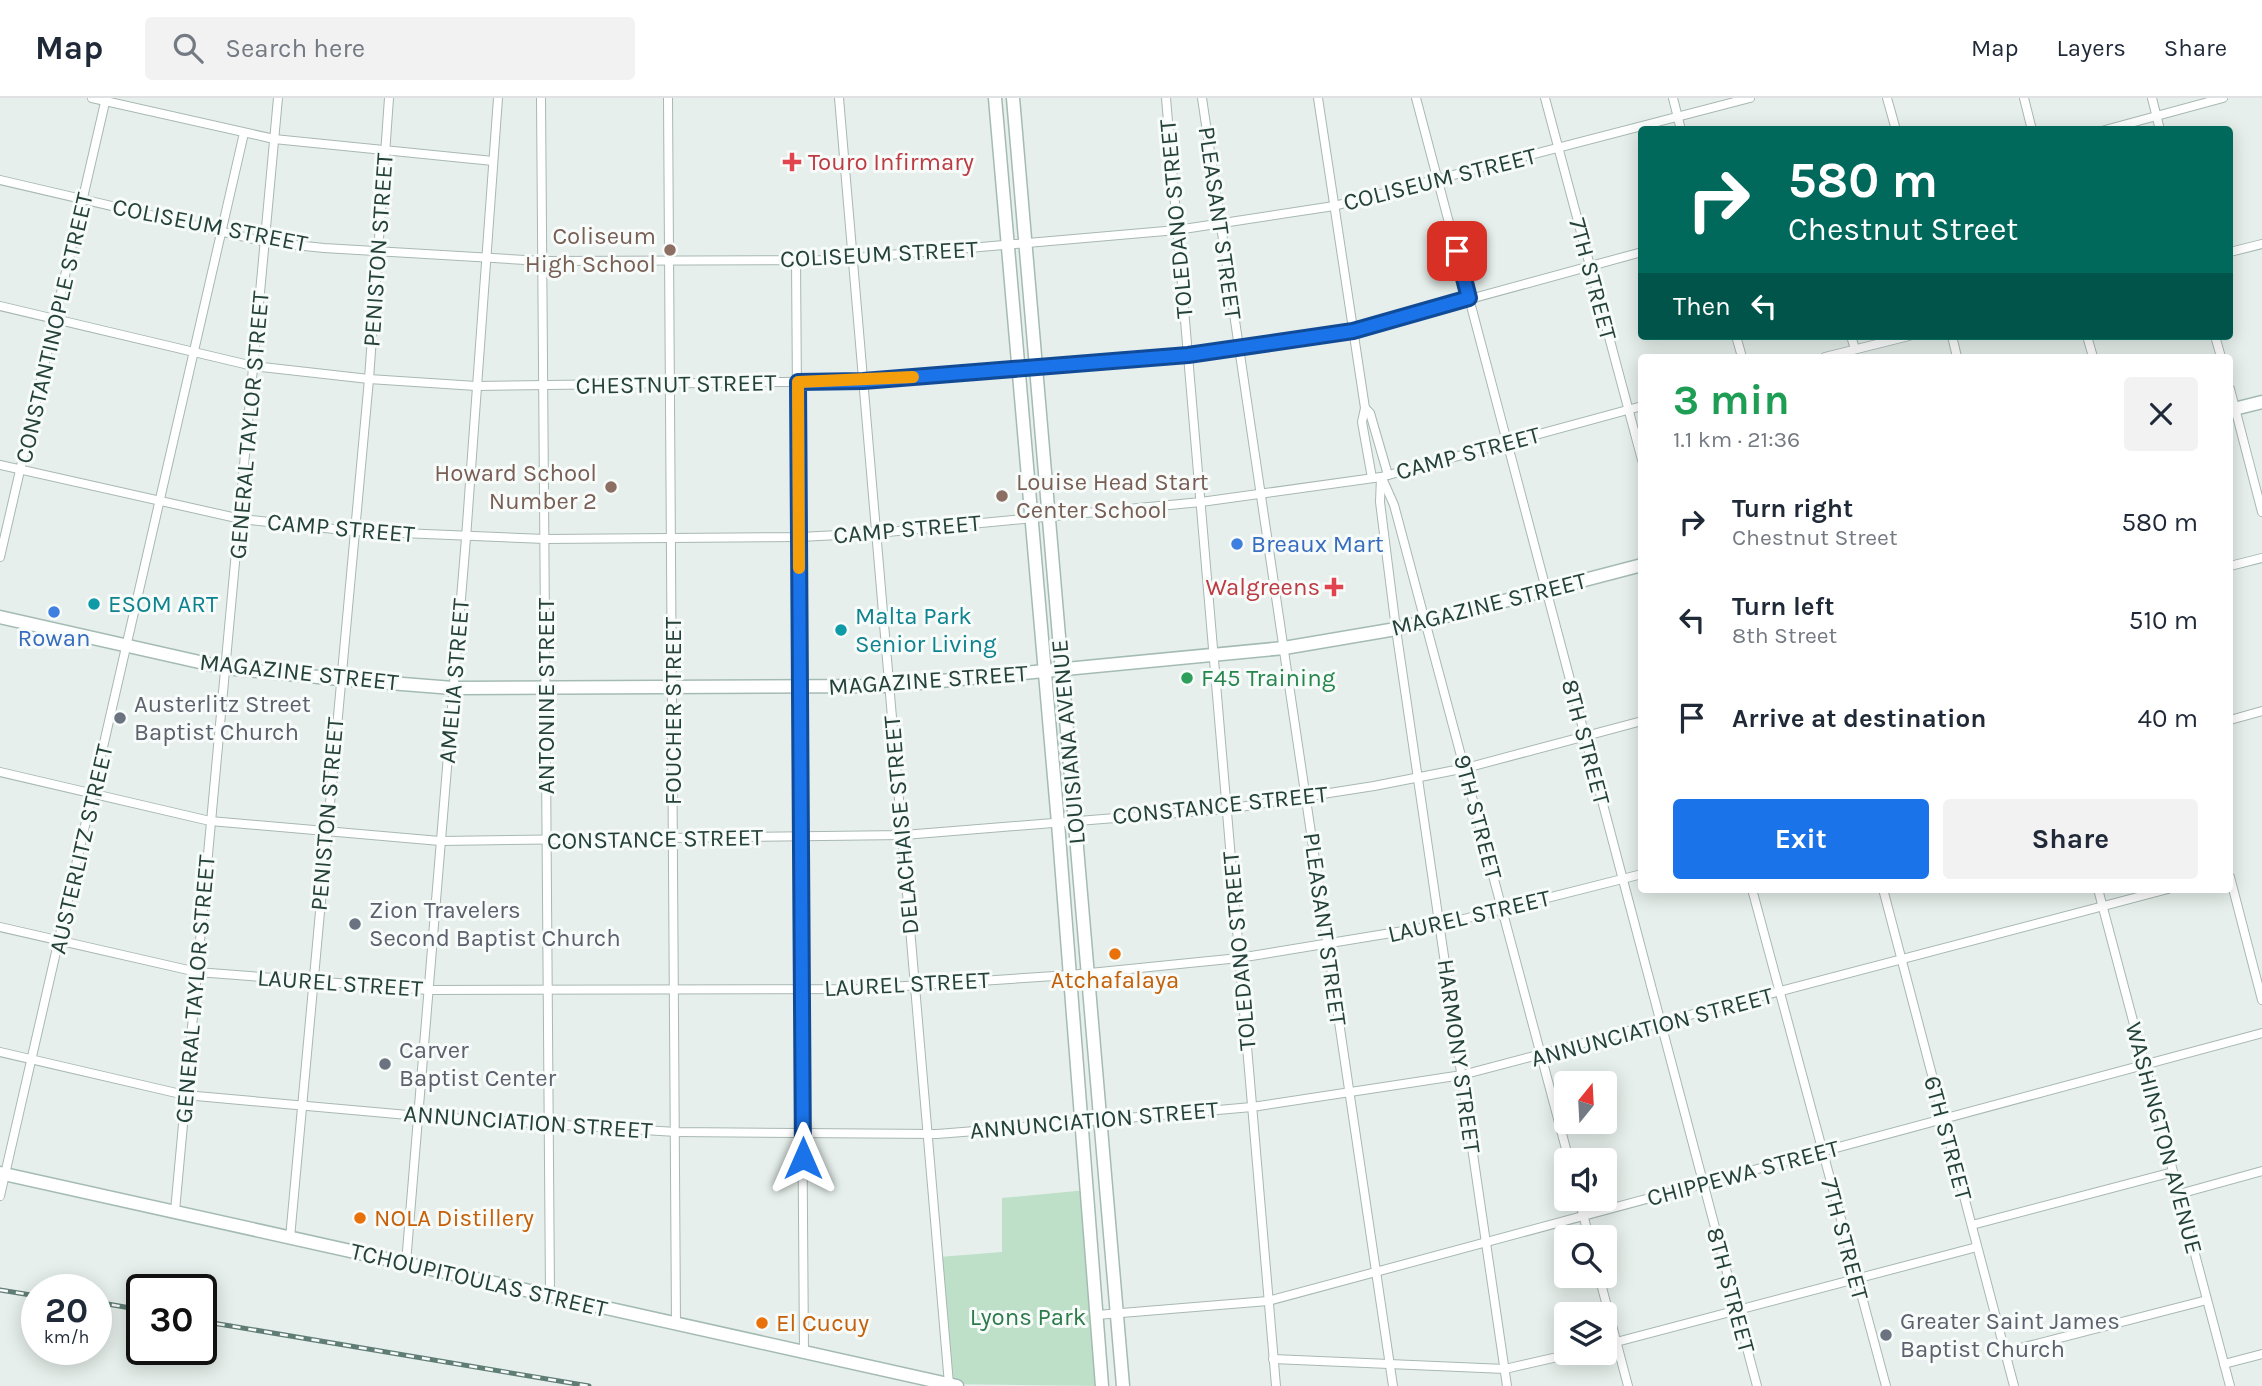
<!DOCTYPE html>
<meta charset="utf-8">
<style>
body{margin:0;font-family:Karla,sans-serif;background:#f2f2f3;color:#1f2937;height:100vh;display:flex;flex-direction:column;font-size:26px;white-space:nowrap}
*{box-sizing:border-box;margin:0}
p{font-size:23px;color:#747a83}
.icon{flex:none;width:38px;height:38px;fill:none;stroke:currentColor;stroke-width:2;stroke-linecap:round;stroke-linejoin:round}
.map{position:relative;flex:1;overflow:hidden}
.sheet{position:absolute;left:1638px;top:256px;width:595px;height:539px;display:flex;flex-direction:column;background:#fff;border-radius:7px;box-shadow:0 4px 18px #0003}
.sheet>*{flex:none}
.banner{position:absolute;left:1638px;top:28px;width:595px;height:214px;border-radius:7px;box-shadow:0 4px 18px #0003;background:#00695c;color:#fff;overflow:hidden}
.needle{width:46px;rotate:18deg}
.fabs{position:absolute;left:1554px;top:973px;display:grid;gap:14px}
.fabs a{display:grid;place-items:center;width:63px;height:63px;border-radius:7px;background:#fff;box-shadow:0 4px 18px #0003;font-size:35px}
.speed{position:absolute;left:21px;top:1176px;display:flex;gap:14px;font-size:35px;font-weight:700;text-align:center}
.speed>*{display:grid;place-content:center;width:91px;height:91px;border-radius:50%;background:#fff;box-shadow:0 4px 18px #0003;line-height:1}
.speed small{font-size:18px;font-weight:400}
.speed .limit{border:4px solid #111;border-radius:10px;background:#fff;color:#111}
.pin{position:absolute;display:grid;place-items:center;width:60px;height:60px;color:#fff;margin:-30px;border-radius:14px;box-shadow:0 4px 10px #0006}
.me{position:absolute;width:77px;margin:-38px;rotate:0deg;stroke-linejoin:round;filter:drop-shadow(0 0 5px #0008)}
.turn{display:flex;align-items:center;gap:24px;height:147px;padding:0 35px;font-size:32px}
.turn .icon{width:91px;height:91px;stroke-width:2.5}
.turn b{display:block;font-size:49px;line-height:60px}
.then{display:flex;align-items:center;height:66px;padding:0 35px;background:#0003;gap:14px;font-size:26px}
.round{display:grid;place-items:center;flex:none;width:74px;height:74px;border-radius:7px;background:#f2f2f3}
.head{display:flex;align-items:center;justify-content:space-between;height:119px;padding:0 35px}
h1{font-size:42px;font-weight:700;line-height:52px;color:#1e9e55}
.button{display:flex;gap:14px;margin-top:auto;padding:14px 35px}
.button a{flex:1;height:80px;border-radius:7px;background:#1a73e8;color:#fff;font-size:28px;font-weight:700;line-height:80px;text-align:center}
.button a+a{background:#f2f2f3;color:#1f2937}
ul{padding:0;list-style:none}
li{display:flex;align-items:center;gap:21px;height:98px;padding:0 35px}
li div{flex:1}
li b{display:block;font-size:26px}
li em{font-style:normal}
header{display:flex;align-items:center;gap:42px;box-sizing:border-box;height:98px;padding:0 35px;background:#fff;border-bottom:2px solid #e0e1e3}
header strong{font-size:33px}
nav{display:flex;gap:38px;margin-inline-start:auto;font-size:24px}
.search{width:490px;height:63px;background:#f2f2f3;display:flex;align-items:center;gap:18px;box-sizing:border-box;padding:0 24px;border-radius:7px;color:#747a83;font-size:26px}
.map>svg:first-child{display:block}
.green{fill:#bfe0c8}
.lines{fill:none;stroke-linecap:round;stroke-linejoin:round}
.street-casing{stroke:#a8b8b2;stroke-width:10}
.secondary-casing{stroke:#a4bbb3;stroke-width:15}
.street{stroke:#fff;stroke-width:8}
.secondary{stroke:#fff;stroke-width:12}
.rail-casing{stroke:#5f7d75;stroke-width:5}
.rail{stroke:#f7fbf9;stroke-width:2.5;stroke-dasharray:8;stroke-linecap:butt}
.route-casing{stroke:#114b97;stroke-width:18}
.route{stroke:#1a73e8;stroke-width:12}
.slow{stroke:#f59e0b;stroke-width:12}
.health-dot{fill:#e0444e;stroke:#f7fbf9;stroke-width:2.5}
.education-dot{fill:#8d6e63;stroke:#f7fbf9;stroke-width:2.5}
.shop-dot{fill:#3f7fe0;stroke:#f7fbf9;stroke-width:2.5}
.culture-dot{fill:#0f9aa8;stroke:#f7fbf9;stroke-width:2.5}
.leisure-dot{fill:#2e9e5b;stroke:#f7fbf9;stroke-width:2.5}
.worship-dot{fill:#6b7280;stroke:#f7fbf9;stroke-width:2.5}
.food-dot{fill:#e8710a;stroke:#f7fbf9;stroke-width:2.5}
.labels{text-anchor:middle;dominant-baseline:central;stroke-width:6;stroke-linejoin:round;paint-order:stroke}
.health-label{font-size:24px;fill:#be3a42;stroke:#f7fbf9;text-anchor:start}
.street-label{font-size:24px;fill:#24423a;stroke:#f7fbf9}
.education-label{font-size:24px;fill:#785e54;stroke:#f7fbf9;text-anchor:end}
.shop-label{font-size:24px;fill:#366cbe;stroke:#f7fbf9;text-anchor:start}
.culture-label{font-size:24px;fill:#0d838f;stroke:#f7fbf9;text-anchor:start}
.leisure-label{font-size:24px;fill:#27864d;stroke:#f7fbf9;text-anchor:start}
.worship-label{font-size:24px;fill:#5b616d;stroke:#f7fbf9;text-anchor:start}
.food-label{font-size:24px;fill:#c56008;stroke:#f7fbf9;text-anchor:start}
.park-label{font-size:24px;fill:#2d7a4b;stroke:#f7fbf9}
</style>
<header>
<strong>Map</strong>
<div class="search"><svg class="icon" aria-label="search" viewBox="0 0 24 24"><circle cx="10" cy="10" r="6"/><path d="M15 15l6 6"/></svg>Search here</div>
<nav><a>Map</a><a>Layers</a><a>Share</a></nav>
</header>
<div class="map">
<svg width="2262" height="1288" viewBox="0 0 2262 1288">
<rect width="100%" height="100%" fill="#e6efeb"/>
<polygon class="green" points="1087,1092 1102,1288 949,1286 939,1159 1002,1154 1002,1100"/>
<g class="lines">
<g class="street-casing">
<g id="street">
<polyline points="92,0 274,41 493,63"/>
<polyline points="541,0 550,1197"/>
<polyline points="668,0 676,1226"/>
<polyline points="839,0 949,1286"/>
<polyline points="1166,0 1276,1288"/>
<polyline points="1202,0 1393,1288"/>
<polyline points="1318,0 1365,310 1370,315 1388,377"/>
<polyline points="1416,0 1757,1288"/>
<polyline points="1545,0 1642,362"/>
<polyline points="1673,0 1681,32"/>
<polyline points="1887,0 1896,32"/>
<polyline points="2024,0 2032,32"/>
<polyline points="2152,0 2160,32"/>
<polyline points="2105,32 2223,0"/>
<polyline points="0,82 266,144 324,150 542,163 831,162 1177,132 1334,108 1750,0"/>
<polyline points="2230,154 2262,146"/>
<polyline points="796,162 804,1255"/>
<polyline points="0,208 253,268 369,281 476,288 863,283 1188,257 1353,233 1642,154"/>
<polyline points="1736,238 1742,259"/>
<polyline points="1851,238 1855,251"/>
<polyline points="1952,238 1957,259"/>
<polyline points="2087,238 2093,259"/>
<polyline points="2215,238 2221,259"/>
<polyline points="1825,259 1909,238"/>
<polyline points="2230,291 2262,414"/>
<polyline points="1365,310 1362,324 1372,380"/>
<polyline points="0,367 241,421 353,433 545,441 800,439 877,435 1201,404 1381,379 1642,308"/>
<polyline points="1381,379 1380,404 1396,531 1507,1288"/>
<polyline points="1382,380 1394,407 1569,1062"/>
<polyline points="0,459 106,0"/>
<polyline points="2230,468 2262,460"/>
<polyline points="2230,622 2262,613"/>
<polyline points="0,674 210,723 440,743 904,737 1227,711 1374,688 1466,670 1642,623"/>
<polyline points="2230,779 2262,902"/>
<polyline points="1752,791 1886,1288"/>
<polyline points="1883,791 2014,1288"/>
<polyline points="2098,791 2230,1288"/>
<polyline points="0,829 197,874 428,892 860,891 1070,877 1239,860 1440,827 1642,776"/>
<polyline points="0,954 185,997 419,1018 676,1034 937,1036 1001,1031 1252,1009 1462,977 2168,791"/>
<polyline points="2179,1096 2262,1073"/>
<polyline points="0,1098 244,35"/>
<polyline points="1579,1101 1589,1139"/>
<polyline points="175,1113 278,0"/>
<polyline points="1972,1127 2173,1074"/>
<polyline points="290,1140 369,281 389,0"/>
<polyline points="406,1165 466,440 498,0"/>
<polyline points="1599,1178 1628,1288"/>
<polyline points="1097,1217 1268,1203 2262,935"/>
<polyline points="1605,1247 1977,1149"/>
<polyline points="2005,1254 2207,1202"/>
<polyline points="1273,1261 1505,1271 1575,1255"/>
<polyline points="2224,1266 2262,1256"/>
</g>
</g>
<g class="secondary-casing">
<g id="secondary">
<polyline points="995,0 1058,725 1102,1288"/>
<polyline points="1013,0 1123,1288"/>
<polyline points="2230,312 2262,304"/>
<polyline points="0,519 226,570 339,581 453,590 889,588 1284,550 1396,531 1642,467"/>
<polyline points="0,1075 957,1288"/>
</g>
</g>
<use href="#street" class="street"/>
<use href="#secondary" class="secondary"/>
<g class="rail-casing">
<g id="rail">
<polyline points="0,1192 37,1198"/>
<polyline points="96,1204 142,1212"/>
<polyline points="201,1223 589,1288"/>
</g>
</g>
<use href="#rail" class="rail"/>
</g>
<g class="lines">
<g class="route-casing">
<polyline id="route" points="803,1060 798,284 863,283 1188,257 1353,233 1469,200 1457,153"/>
</g>
<use href="#route" class="route"/>
<polyline class="slow" points="799,470 798,284 913,279"/>
</g>
<g class="health-dot">
<path d="M788.5 53.5h7v7h7v7h-7v7h-7v-7h-7v-7h7z"/>
<path d="M1330.5 478.5h7v7h7v7h-7v7h-7v-7h-7v-7h7z"/>
</g>
<g class="education-dot">
<circle cx="670" cy="152" r="7"/>
<circle cx="611" cy="389" r="7"/>
<circle cx="1002" cy="398" r="7"/>
</g>
<g class="shop-dot">
<circle cx="1237" cy="446" r="7"/>
<circle cx="54" cy="514" r="7"/>
</g>
<g class="culture-dot">
<circle cx="94" cy="506" r="7"/>
<circle cx="841" cy="532" r="7"/>
</g>
<circle class="leisure-dot" cx="1187" cy="580" r="7"/>
<g class="worship-dot">
<circle cx="120" cy="620" r="7"/>
<circle cx="355" cy="826" r="7"/>
<circle cx="385" cy="966" r="7"/>
<circle cx="1886" cy="1237" r="7"/>
</g>
<g class="food-dot">
<circle cx="1115" cy="856" r="7"/>
<circle cx="360" cy="1120" r="7"/>
<circle cx="762" cy="1225" r="7"/>
</g>
<g class="labels">
<g class="health-label">
<text x="808" y="64">Touro Infirmary</text>
<text x="1320" y="489" text-anchor="end">Walgreens</text>
</g>
<g class="street-label">
<text transform="translate(1440 81) rotate(-14)">COLISEUM STREET</text>
<text transform="translate(1176 121) rotate(-95)">TOLEDANO STREET</text>
<text transform="translate(1220 125) rotate(82)">PLEASANT STREET</text>
<text transform="translate(210 127) rotate(11)">COLISEUM STREET</text>
<text transform="translate(378 152) rotate(-86)">PENISTON STREET</text>
<text transform="translate(879 156) rotate(-3)">COLISEUM STREET</text>
<text transform="translate(1593 181) rotate(75)">7TH STREET</text>
<text transform="translate(54 230) rotate(-77)">CONSTANTINOPLE STREET</text>
<text transform="translate(676 286) rotate(-1)">CHESTNUT STREET</text>
<text transform="translate(249 327) rotate(-85)">GENERAL TAYLOR STREET</text>
<text transform="translate(1468 355) rotate(-15)">CAMP STREET</text>
<text transform="translate(341 430) rotate(5)">CAMP STREET</text>
<text transform="translate(907 431) rotate(-5)">CAMP STREET</text>
<text transform="translate(1489 506) rotate(-14)">MAGAZINE STREET</text>
<text transform="translate(299 574) rotate(6)">MAGAZINE STREET</text>
<text transform="translate(928 582) rotate(-4)">MAGAZINE STREET</text>
<text transform="translate(454 583) rotate(-85)">AMELIA STREET</text>
<text transform="translate(546 598) rotate(-90)">ANTONINE STREET</text>
<text transform="translate(673 613) rotate(-90)">FOUCHER STREET</text>
<text transform="translate(1068 644) rotate(-95)">LOUISIANA AVENUE</text>
<text transform="translate(1586 644) rotate(75)">8TH STREET</text>
<text transform="translate(1220 707) rotate(-6)">CONSTANCE STREET</text>
<text transform="translate(327 716) rotate(-85)">PENISTON STREET</text>
<text transform="translate(1478 719) rotate(75)">9TH STREET</text>
<text transform="translate(901 727) rotate(-95)">DELACHAISE STREET</text>
<text transform="translate(655 741) rotate(-1)">CONSTANCE STREET</text>
<text transform="translate(81 751) rotate(-77)">AUSTERLITZ STREET</text>
<text transform="translate(1469 818) rotate(-13)">LAUREL STREET</text>
<text transform="translate(1325 831) rotate(82)">PLEASANT STREET</text>
<text transform="translate(1239 853) rotate(-95)">TOLEDANO STREET</text>
<text transform="translate(340 885) rotate(4)">LAUREL STREET</text>
<text transform="translate(907 886) rotate(-3)">LAUREL STREET</text>
<text transform="translate(195 891) rotate(-85)">GENERAL TAYLOR STREET</text>
<text transform="translate(1652 929) rotate(-15)">ANNUNCIATION STREET</text>
<text transform="translate(1459 958) rotate(82)">HARMONY STREET</text>
<text transform="translate(1094 1022) rotate(-5)">ANNUNCIATION STREET</text>
<text transform="translate(528 1024) rotate(4)">ANNUNCIATION STREET</text>
<text transform="translate(1948 1040) rotate(75)">6TH STREET</text>
<text transform="translate(2164 1040) rotate(75)">WASHINGTON AVENUE</text>
<text transform="translate(1743 1075) rotate(-15)">CHIPPEWA STREET</text>
<text transform="translate(1845 1141) rotate(75)">7TH STREET</text>
<text transform="translate(479 1182) rotate(13)">TCHOUPITOULAS STREET</text>
<text transform="translate(1731 1192) rotate(75)">8TH STREET</text>
</g>
<g class="education-label">
<text x="656" y="138">Coliseum<tspan x="656" dy="28">High School</tspan></text>
<text x="597" y="375">Howard School<tspan x="597" dy="28">Number 2</tspan></text>
<text x="1016" y="384" text-anchor="start">Louise Head Start<tspan x="1016" dy="28">Center School</tspan></text>
</g>
<g class="shop-label">
<text x="1251" y="446">Breaux Mart</text>
<text x="54" y="540" text-anchor="middle">Rowan</text>
</g>
<g class="culture-label">
<text x="108" y="506">ESOM ART</text>
<text x="855" y="518">Malta Park<tspan x="855" dy="28">Senior Living</tspan></text>
</g>
<g class="leisure-label">
<text x="1201" y="580">F45 Training</text>
</g>
<g class="worship-label">
<text x="134" y="606">Austerlitz Street<tspan x="134" dy="28">Baptist Church</tspan></text>
<text x="369" y="812">Zion Travelers<tspan x="369" dy="28">Second Baptist Church</tspan></text>
<text x="399" y="952">Carver<tspan x="399" dy="28">Baptist Center</tspan></text>
<text x="1900" y="1223">Greater Saint James<tspan x="1900" dy="28">Baptist Church</tspan></text>
</g>
<g class="food-label">
<text x="1115" y="882" text-anchor="middle">Atchafalaya</text>
<text x="374" y="1120">NOLA Distillery</text>
<text x="776" y="1225">El Cucuy</text>
</g>
<g class="park-label">
<text x="1028" y="1219">Lyons Park</text>
</g>
</g>
</svg>
<div class="fabs">
<a><svg class="needle" viewBox="-14 -14 28 28"><path d="M0-13l5 13h-10z" fill="#e53935"/><path d="M0 13l5-13h-10z" fill="#747a83"/></svg></a>
<a><svg class="icon" aria-label="sound" viewBox="0 0 24 24"><path d="M4 9h4l5-4v14l-5-4H4zM17 9q2 3 0 6"/></svg></a>
<a><svg class="icon" aria-label="search" viewBox="0 0 24 24"><circle cx="10" cy="10" r="6"/><path d="M15 15l6 6"/></svg></a>
<a><svg class="icon" aria-label="layers" viewBox="0 0 24 24"><path d="M12 4l9 5-9 5-9-5zM3 14l9 5 9-5"/></svg></a>
</div>
<div class="speed"><div>20<small>km/h</small></div><div class="limit">30</div></div>
<div class="pin" style="left:1457px;top:153px;background:#d93025"><svg class="icon" aria-label="arrive" viewBox="0 0 24 24"><path d="M6 21V4h12l-3 4 3 4H6"/></svg></div>
<svg class="me" style="left:803px;top:1060px" viewBox="-20 -20 40 40"><path d="M0-17L14 15 0 8-14 15z" fill="#1a73e8" stroke="#fff" stroke-width="4"/></svg>
<div class="banner">
<div class="turn"><svg class="icon" aria-label="right" viewBox="0 0 24 24"><path d="M7 20v-9h11M14 6l5 5-5 5"/></svg><div><b>580 m</b>Chestnut Street</div></div>
<div class="then">Then<svg class="icon" aria-label="left" viewBox="0 0 24 24"><path d="M17 20v-9H6M10 6l-5 5 5 5"/></svg></div>
</div>
<section class="sheet">
<div class="head"><div><h1>3 min</h1><p>1.1 km · 21:36</p></div><a class="round"><svg class="icon" aria-label="close" viewBox="0 0 24 24"><path d="M6 6l12 12M18 6L6 18"/></svg></a></div>
<ul>
<li><svg class="icon" aria-label="right" viewBox="0 0 24 24"><path d="M7 20v-9h11M14 6l5 5-5 5"/></svg><div><b>Turn right</b><p>Chestnut Street</p></div><em>580 m</em></li>
<li><svg class="icon" aria-label="left" viewBox="0 0 24 24"><path d="M17 20v-9H6M10 6l-5 5 5 5"/></svg><div><b>Turn left</b><p>8th Street</p></div><em>510 m</em></li>
<li><svg class="icon" aria-label="arrive" viewBox="0 0 24 24"><path d="M6 21V4h12l-3 4 3 4H6"/></svg><div><b>Arrive at destination</b></div><em>40 m</em></li>
</ul>
<div class="button"><a>Exit</a><a>Share</a></div>
</section>
</div>
